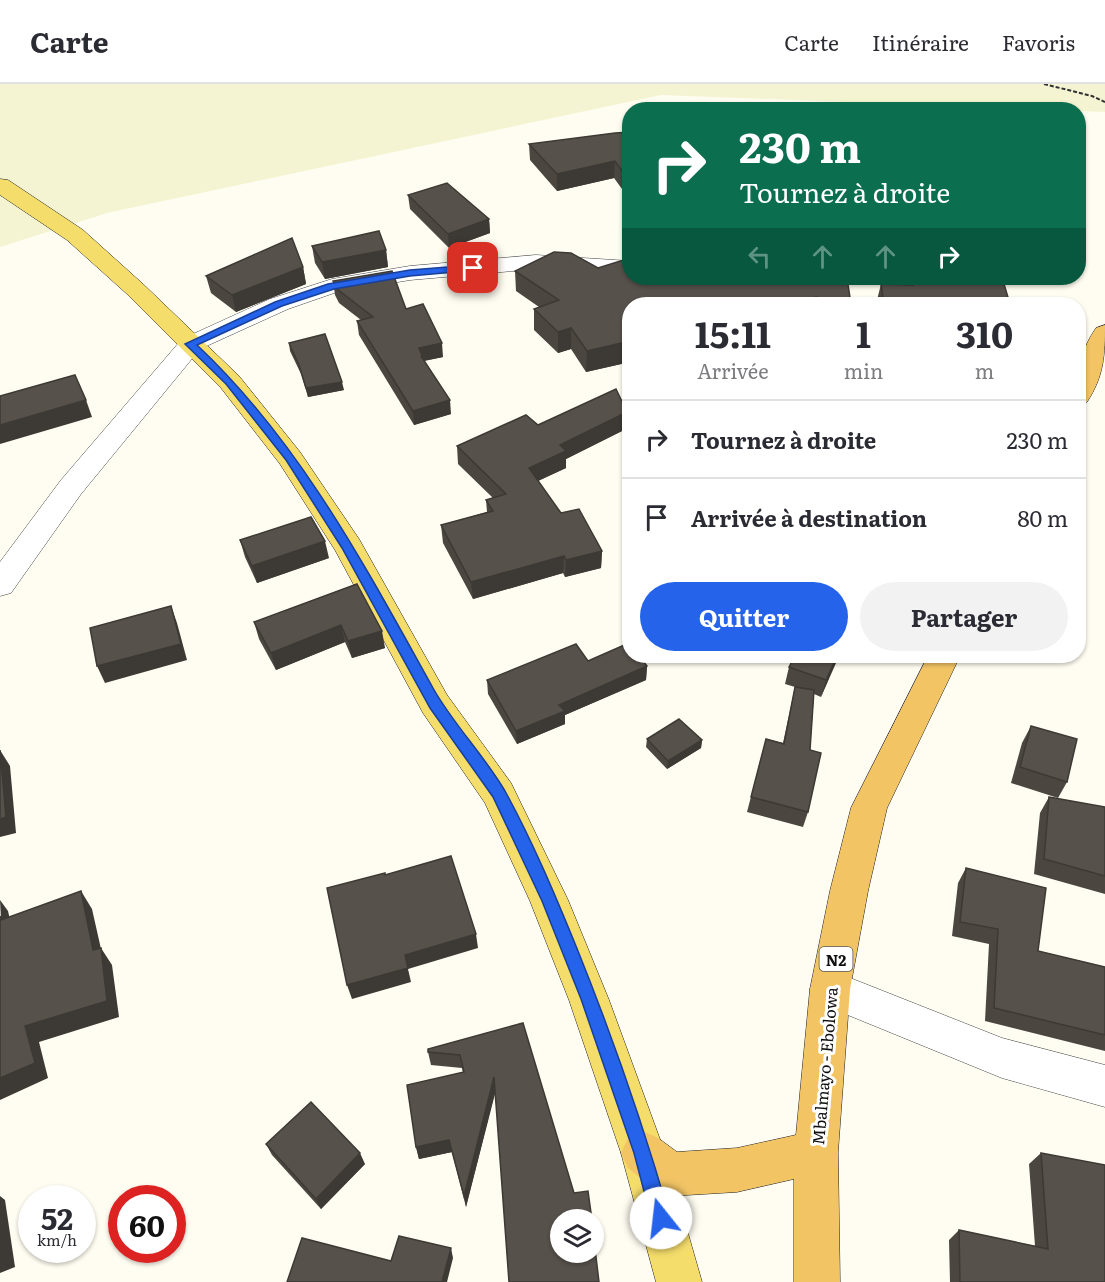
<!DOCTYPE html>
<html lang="fr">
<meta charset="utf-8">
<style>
body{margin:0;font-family:Literata,serif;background:#f2f2f3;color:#2b2b33;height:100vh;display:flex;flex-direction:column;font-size:22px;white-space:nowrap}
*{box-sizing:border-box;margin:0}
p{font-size:20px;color:#7c7c81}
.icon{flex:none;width:33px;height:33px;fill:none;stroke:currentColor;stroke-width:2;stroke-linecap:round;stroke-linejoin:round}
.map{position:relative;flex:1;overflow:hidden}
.sheet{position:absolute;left:622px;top:213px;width:464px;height:366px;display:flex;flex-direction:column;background:#fff;border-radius:24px;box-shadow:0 2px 4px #0004}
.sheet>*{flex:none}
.guide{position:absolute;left:622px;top:18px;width:464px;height:183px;border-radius:24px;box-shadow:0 2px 4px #0004;background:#0b6e4f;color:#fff;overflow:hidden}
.tools{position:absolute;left:550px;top:1125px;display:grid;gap:12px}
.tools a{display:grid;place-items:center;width:54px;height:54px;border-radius:50%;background:#fff;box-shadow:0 2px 4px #0004;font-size:30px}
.speed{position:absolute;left:18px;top:1101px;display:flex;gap:12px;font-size:30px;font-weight:700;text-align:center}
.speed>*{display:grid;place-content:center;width:78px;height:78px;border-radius:50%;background:#fff;box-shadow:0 2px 4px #0004;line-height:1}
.speed small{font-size:15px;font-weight:400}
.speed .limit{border:9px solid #d22;background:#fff;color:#111}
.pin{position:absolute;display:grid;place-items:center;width:51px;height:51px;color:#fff;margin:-26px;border-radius:12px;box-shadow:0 3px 9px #0006}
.me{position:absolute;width:66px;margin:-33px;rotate:344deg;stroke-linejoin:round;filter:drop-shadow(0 0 4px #0008)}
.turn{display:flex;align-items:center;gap:21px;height:126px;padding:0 18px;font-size:27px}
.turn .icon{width:78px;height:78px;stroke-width:2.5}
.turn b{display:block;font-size:42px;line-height:51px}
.lanes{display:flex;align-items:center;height:57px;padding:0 18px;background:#0003;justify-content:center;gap:30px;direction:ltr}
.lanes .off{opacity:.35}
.eta{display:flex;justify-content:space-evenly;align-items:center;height:102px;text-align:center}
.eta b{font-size:36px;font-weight:700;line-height:42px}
.primary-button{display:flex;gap:12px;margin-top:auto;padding:12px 18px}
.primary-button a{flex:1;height:69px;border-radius:36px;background:#2563eb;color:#fff;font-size:24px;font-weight:700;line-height:69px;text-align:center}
.primary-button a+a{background:#f2f2f3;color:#2b2b33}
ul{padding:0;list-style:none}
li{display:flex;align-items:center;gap:18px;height:78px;padding:0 18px;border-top:2px solid #e1e1e2}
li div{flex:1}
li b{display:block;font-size:22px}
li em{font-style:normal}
header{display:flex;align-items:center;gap:36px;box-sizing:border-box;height:84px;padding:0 30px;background:#fff;border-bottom:2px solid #e1e1e2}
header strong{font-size:28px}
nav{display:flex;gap:33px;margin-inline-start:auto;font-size:21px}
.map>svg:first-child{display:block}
.farmland{fill:#f4f4d2}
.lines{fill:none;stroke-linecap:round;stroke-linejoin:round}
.minor-casing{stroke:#424242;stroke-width:1}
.primary-casing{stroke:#202020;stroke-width:1}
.trunk-casing{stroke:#202020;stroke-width:1}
.path{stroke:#313131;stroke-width:2;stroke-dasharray:4 2;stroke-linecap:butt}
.minor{fill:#fff;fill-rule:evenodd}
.primary{fill:#f5dd6b;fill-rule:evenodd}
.trunk{fill:#f2c464;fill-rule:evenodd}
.wall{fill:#4b4640}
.shaded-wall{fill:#3d3934}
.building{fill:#57514b;stroke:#3d3934;stroke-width:1.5}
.route{fill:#2563eb;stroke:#184099;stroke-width:1.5}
.labels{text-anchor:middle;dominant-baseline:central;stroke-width:6;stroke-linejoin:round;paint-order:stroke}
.shield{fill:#fff;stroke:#575757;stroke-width:1.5}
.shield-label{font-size:15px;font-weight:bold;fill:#0f0f0f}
.street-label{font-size:16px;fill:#0f0f0f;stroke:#fff}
</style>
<header>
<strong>Carte</strong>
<nav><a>Carte</a><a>Itinéraire</a><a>Favoris</a></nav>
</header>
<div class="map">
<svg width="1105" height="1198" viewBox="0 0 1105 1198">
<rect width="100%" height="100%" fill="#fffdf1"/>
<polygon class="farmland" points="0,0 1105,0 1105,28 661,11 107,129 0,163"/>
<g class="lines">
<g class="minor-casing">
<g id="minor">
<polygon points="536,171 630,177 630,191 536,185 410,196 337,208 288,225 200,265 81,410 11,509 0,512 0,478 61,396 182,255 270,215 332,195 410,182"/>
<polygon points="830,886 1002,954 1105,981 1105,1023 1002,994 816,918 810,905 816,892"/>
</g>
</g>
<g class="primary-casing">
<polygon id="primary" points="0,95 8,96 83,146 143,200 239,292 300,368 359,455 447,611 511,699 568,816 609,916 665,1069 702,1198 656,1198 621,1069 569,916 530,817 485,719 423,629 335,466 280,380 221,304 127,210 67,156 0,111"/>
</g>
<g class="trunk-casing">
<g id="trunk">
<path d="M1105,241C1105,271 1104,292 1087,318L1078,320C1078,290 1078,270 1096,244Z"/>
<polygon points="928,572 960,572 887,724 868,807 850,905 838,1068 840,1198 794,1198 794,1095 737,1108 671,1112 655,1106 628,1084 621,1069 628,1054 643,1047 658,1054 677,1068 737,1064 796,1051 810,905 830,807 851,724"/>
</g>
</g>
<polyline class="path" points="1044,0 1092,12 1105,18"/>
<use href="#minor" class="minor"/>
<use href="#primary" class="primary"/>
<use href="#trunk" class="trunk"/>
</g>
<g class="wall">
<polygon points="630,48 630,116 614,94 557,107 530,76 529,60"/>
<polygon points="408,111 489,135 490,149 449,164 410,125"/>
<polygon points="312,162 386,166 388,183 325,195 315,179"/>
<polygon points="303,183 306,200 236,228 211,209 206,192"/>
<polygon points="598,184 630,194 847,194 851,220 630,220 630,278 586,288 571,265 558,269 534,246 534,225 539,223 516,207 515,187"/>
<polygon points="902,194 970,194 971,199 1010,220 876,220 881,200 903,201"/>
<polygon points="333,197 406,225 443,273 424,277 451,330 414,341 359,251 357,237 361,236 339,219 335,211"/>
<polygon points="289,259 344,306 308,313 301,290 290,267"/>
<polygon points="627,328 626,345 566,375 566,384 538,397 561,429 602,467 601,484 565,493 563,489 473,515 443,459 441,441 487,428 486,416 493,414 458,380 457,362 538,341"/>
<polygon points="240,456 329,474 257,499 245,473"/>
<polygon points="357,500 385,564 352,574 345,558 276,586 259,555 254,538"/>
<polygon points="795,572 838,572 821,613 814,610 810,666 808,728 803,743 747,728 766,655 783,659 795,603 785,600 789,583"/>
<polygon points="588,577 647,582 646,596 565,631 565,640 517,660 488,610 487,596"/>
<polygon points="1031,642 1067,698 1058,714 1011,699 1022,659"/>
<polygon points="647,655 702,656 701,664 667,685 646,663"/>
<polygon points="1049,713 1105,723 1105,810 1034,790 1040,729"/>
<polygon points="966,784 1038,867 1105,883 1105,967 985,937 989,860 952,852 958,799"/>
<polygon points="523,939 495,1008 466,1123 452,1068 419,1075 416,1063 463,989 462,984 431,981 428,968"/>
<polygon points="266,1060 365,1080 321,1125 272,1071"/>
<polygon points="1041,1069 1105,1198 950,1198 949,1156 959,1146 1035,1162 1029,1080"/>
</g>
<g class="shaded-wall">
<polygon points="615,77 614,94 557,107 557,90"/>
<polygon points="489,135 490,149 449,164 448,150"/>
<polygon points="386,166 388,183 325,195 322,178"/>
<polygon points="303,183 306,200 236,228 232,211"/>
<polygon points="817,213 816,220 776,220"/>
<polygon points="571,244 571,265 558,269 558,248"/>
<polygon points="630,257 630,278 586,288 587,267"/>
<polygon points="442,259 443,273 423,277 419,264"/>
<polygon points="342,298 344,306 308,313 306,304"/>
<polygon points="86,316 92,333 0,360 0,341"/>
<polygon points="450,316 451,330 414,341 413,327"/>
<polygon points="627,328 626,345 566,375 566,384 529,401 529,384 560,361"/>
<polygon points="325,457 329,474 257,499 252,482"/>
<polygon points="602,467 601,484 565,493 566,476"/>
<polygon points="564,472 563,489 473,515 471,498"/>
<polygon points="171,522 177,539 187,576 105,599 97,582"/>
<polygon points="341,541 345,558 276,586 271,569"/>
<polygon points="382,547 385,564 352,574 348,557"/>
<polygon points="837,572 838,572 836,579 821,613 826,596"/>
<polygon points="647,582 646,596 565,631 565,640 517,660 516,647 559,621"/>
<polygon points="702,656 701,664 667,685 668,677"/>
<polygon points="0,666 10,682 16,749 0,753"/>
<polygon points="81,807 92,825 101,865 101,864 112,881 119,933 39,958 48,994 0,1016 0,994 25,942 93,866"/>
<polygon points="0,816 8,827 14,853 1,836"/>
<polygon points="476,850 478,864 408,885 411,898 352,915 347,901 405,871"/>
<polygon points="494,993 496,1006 466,1123 464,1112"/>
<polygon points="449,1056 452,1068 419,1075 416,1063"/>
<polygon points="360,1069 365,1080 321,1125 316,1115"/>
<polygon points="0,1112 5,1116 15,1183 0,1189"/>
<polygon points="451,1164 453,1174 447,1198 442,1198"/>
</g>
<g class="building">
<polygon points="630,48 630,98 615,77 557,90 529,60 615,49"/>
<polygon points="447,99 489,135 448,150 408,111"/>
<polygon points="379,147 386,166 322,178 312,162"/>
<polygon points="292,154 303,183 232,211 206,192"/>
<polygon points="554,168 571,169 598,184 630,174 630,194 847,194 851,220 820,220 817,213 776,220 630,220 630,257 587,267 571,244 558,248 534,225 559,216 515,187"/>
<polygon points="392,187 406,225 423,220 442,259 419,264 423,274 421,272 450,316 413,327 357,237 373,233 337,205 333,197"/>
<polygon points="911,194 970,194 971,199 1004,200 1010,220 884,220 881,200 913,201"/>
<polygon points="325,250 342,298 306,304 299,281 289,259"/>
<polygon points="75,291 86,316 0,341 0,312"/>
<polygon points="616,305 627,328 560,361 566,367 529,384 561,429 579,425 602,467 566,476 564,472 471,498 441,441 493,427 486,416 506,410 457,362 526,331 538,341"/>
<polygon points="311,433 325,457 252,482 240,456"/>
<polygon points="357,500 382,547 348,557 341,541 271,569 254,538"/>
<polygon points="171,522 181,560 97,582 90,544"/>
<polygon points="629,559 630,560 630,572 639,572 647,582 559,621 565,627 516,647 487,596 576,560 588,577"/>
<polygon points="795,572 837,572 826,596 789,583"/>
<polygon points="795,603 814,606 810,666 821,669 808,728 751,713 766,655 784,660"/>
<polygon points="679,635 702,656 668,677 647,655"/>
<polygon points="1031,642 1077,655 1067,698 1020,683"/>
<polygon points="0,666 6,733 0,735"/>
<polygon points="1049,713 1105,723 1105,792 1044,775"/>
<polygon points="451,772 476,850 405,871 408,884 347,901 327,804 385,789 385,791"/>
<polygon points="966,784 1046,804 1038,867 1105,883 1105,951 994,924 998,845 960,838"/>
<polygon points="81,807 93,866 101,864 107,917 25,942 35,979 0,994 0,832 1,836"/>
<polygon points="523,939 574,1109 588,1107 592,1136 561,1136 561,1168 594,1168 594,1156 599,1198 509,1198 494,993 464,1112 449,1056 416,1063 407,1001 464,988 460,971 428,968 428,965"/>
<polygon points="311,1018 360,1069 316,1115 266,1060"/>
<polygon points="1041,1069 1105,1081 1105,1198 960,1198 959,1146 1048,1165"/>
<polygon points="399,1152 451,1164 442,1198 287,1198 302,1154 391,1177"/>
</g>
<path class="route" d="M473,181L477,182V186L410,192L334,205L282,222L197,261C300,358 365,482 433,604C453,640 484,671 505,707C533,758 556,813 578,867C613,954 644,1043 670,1134L667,1140L661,1143L654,1140L651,1134L634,1069L581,915L542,817L493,713L430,624L342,464L286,376L226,300L185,260L275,218L328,200L410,186Z"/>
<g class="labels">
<rect class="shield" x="819.5" y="863" width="33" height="24" rx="4.5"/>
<g class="shield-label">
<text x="836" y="875">N2</text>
</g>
<g class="street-label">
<text transform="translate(824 982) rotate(-85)">Mbalmayo - Ebolowa</text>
</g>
</g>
</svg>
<div class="tools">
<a><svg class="icon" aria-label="layers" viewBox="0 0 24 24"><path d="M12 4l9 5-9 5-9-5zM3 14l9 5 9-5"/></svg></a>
</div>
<div class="speed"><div>52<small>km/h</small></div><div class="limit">60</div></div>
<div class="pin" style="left:473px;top:184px;background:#d93025"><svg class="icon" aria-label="arrive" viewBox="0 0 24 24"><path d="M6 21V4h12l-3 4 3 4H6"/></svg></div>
<svg class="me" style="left:661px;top:1134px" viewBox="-20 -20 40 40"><circle r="19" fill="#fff"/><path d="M0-13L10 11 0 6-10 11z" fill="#2563eb"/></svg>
<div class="guide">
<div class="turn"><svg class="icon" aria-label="right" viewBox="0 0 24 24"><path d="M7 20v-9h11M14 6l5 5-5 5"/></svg><div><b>230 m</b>Tournez à droite</div></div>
<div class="lanes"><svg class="icon off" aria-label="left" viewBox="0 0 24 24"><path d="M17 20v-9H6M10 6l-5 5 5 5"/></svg><svg class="icon off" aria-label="ahead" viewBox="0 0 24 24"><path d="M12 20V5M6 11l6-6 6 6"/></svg><svg class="icon off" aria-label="ahead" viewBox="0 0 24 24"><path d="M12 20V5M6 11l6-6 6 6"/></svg><svg class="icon" aria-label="right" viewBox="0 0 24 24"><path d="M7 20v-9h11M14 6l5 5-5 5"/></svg></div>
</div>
<section class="sheet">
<div class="eta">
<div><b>15:11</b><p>Arrivée</p></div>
<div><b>1</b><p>min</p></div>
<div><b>310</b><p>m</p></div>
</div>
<ul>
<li><svg class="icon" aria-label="right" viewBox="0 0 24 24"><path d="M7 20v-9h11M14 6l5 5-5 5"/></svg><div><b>Tournez à droite</b></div><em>230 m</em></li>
<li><svg class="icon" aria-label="arrive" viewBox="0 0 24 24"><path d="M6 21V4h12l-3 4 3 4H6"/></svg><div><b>Arrivée à destination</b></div><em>80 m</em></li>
</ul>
<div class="primary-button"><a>Quitter</a><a>Partager</a></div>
</section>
</div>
